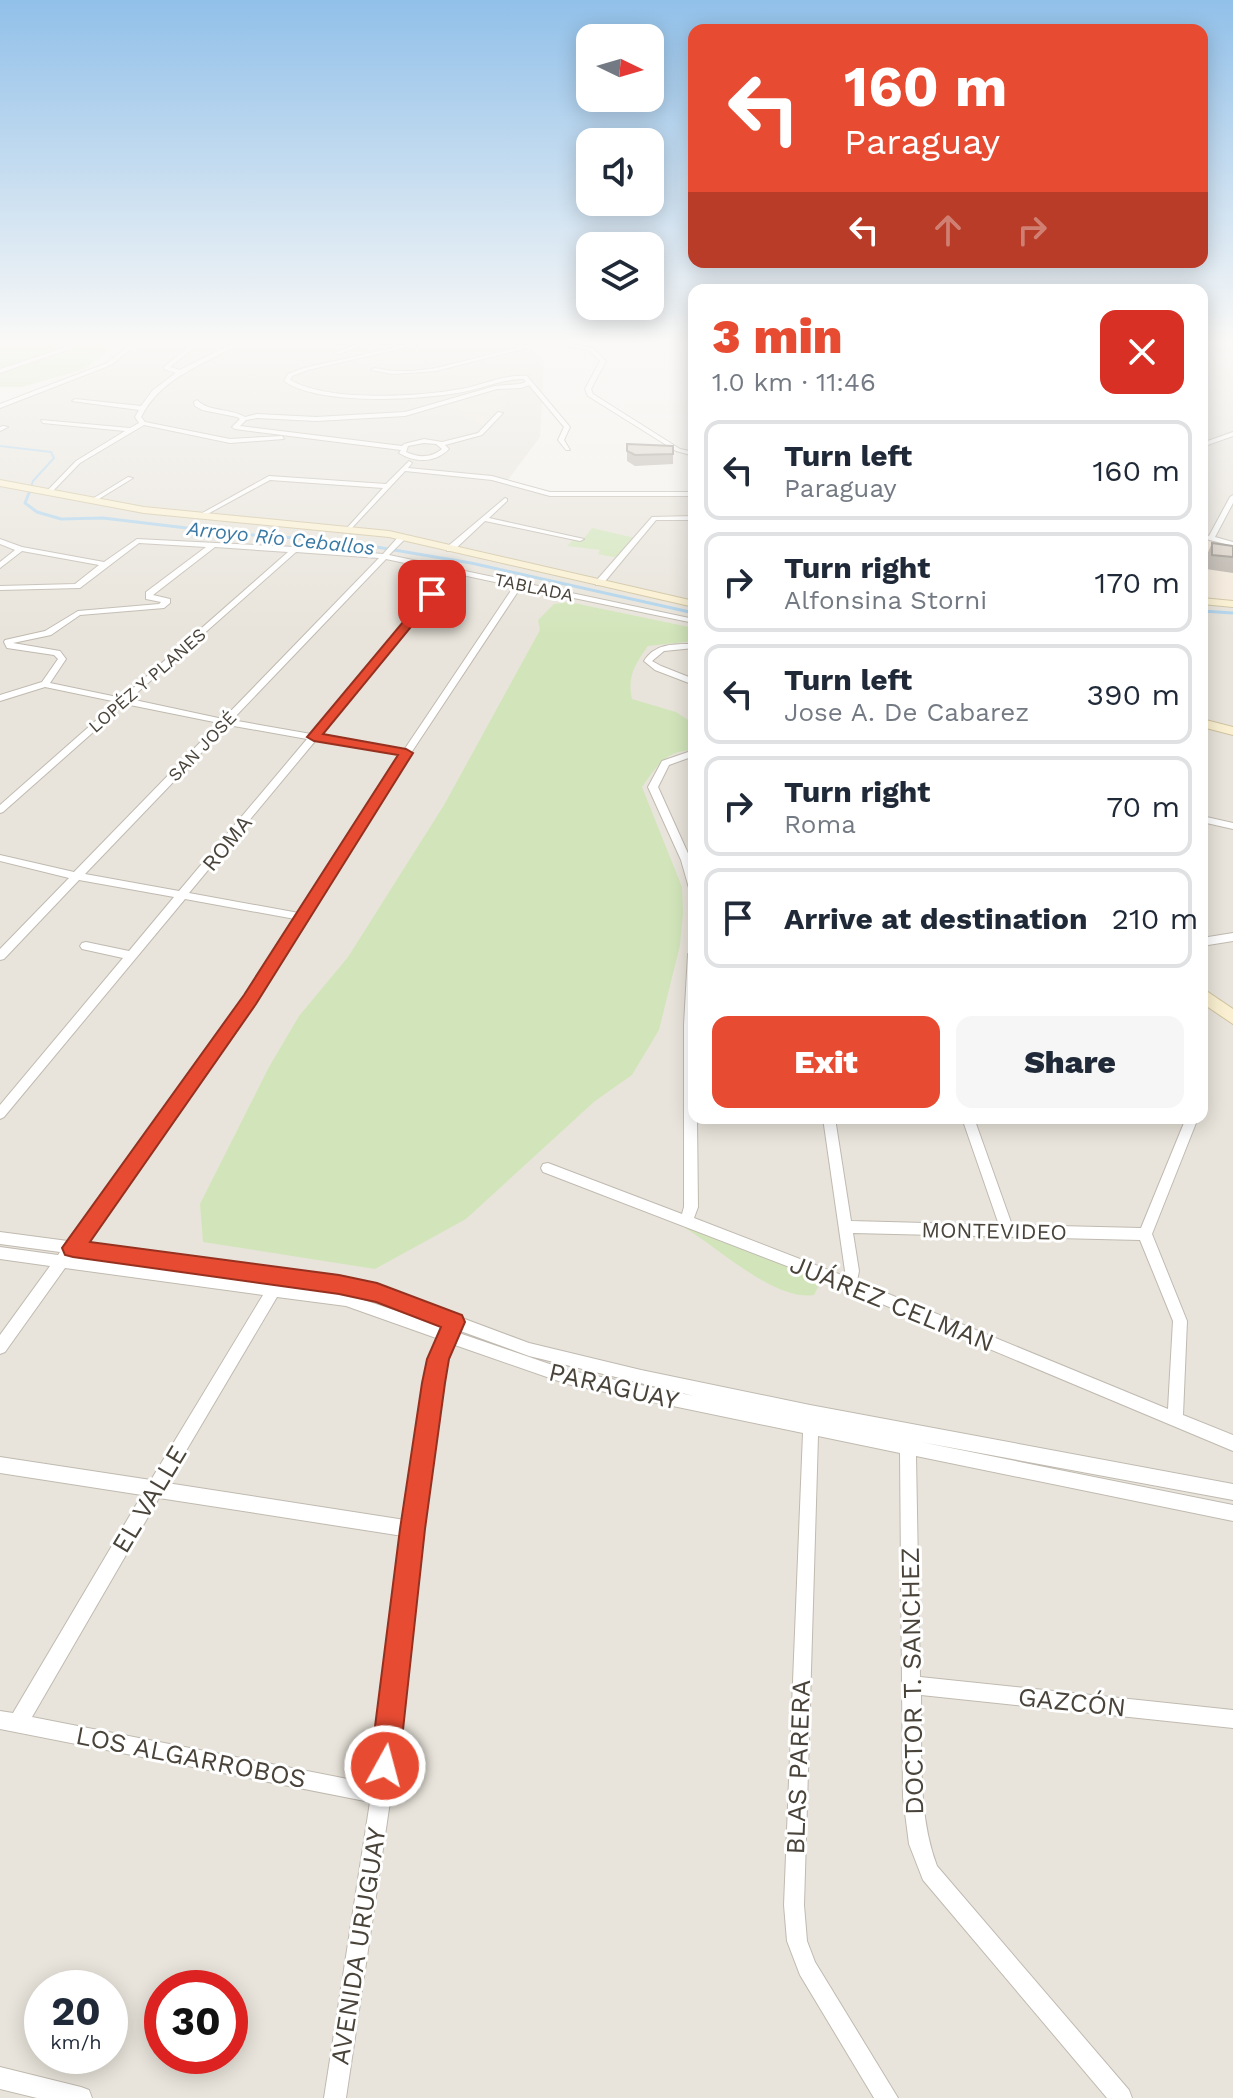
<!DOCTYPE html>
<meta charset="utf-8">
<style>
body{margin:0;font-family:"Work Sans",sans-serif;background:#f6f6f7;color:#1f2937;height:100vh;display:flex;flex-direction:column;font-size:30px;white-space:nowrap}
*{box-sizing:border-box;margin:0}
p{font-size:26px;color:#747a83}
.icon{flex:none;width:44px;height:44px;fill:none;stroke:currentColor;stroke-width:2;stroke-linecap:round;stroke-linejoin:round}
.map{position:relative;flex:1;overflow:hidden}
.details{position:absolute;left:688px;top:284px;width:520px;height:840px;display:flex;flex-direction:column;background:#fff;border-radius:16px;box-shadow:0 4px 20px #0003}
.details>*{flex:none}
.top-card{position:absolute;left:688px;top:24px;width:520px;height:244px;border-radius:16px;box-shadow:0 4px 20px #0003;background:#e74b32;color:#fff;overflow:hidden}
.needle{width:52px;rotate:95deg}
.controls{position:absolute;left:576px;top:24px;display:grid;gap:16px}
.controls a{display:grid;place-items:center;width:88px;height:88px;border-radius:16px;background:#fff;box-shadow:0 4px 20px #0003;font-size:40px}
.speed{position:absolute;left:24px;top:1970px;display:flex;gap:16px;font-size:40px;font-weight:700;text-align:center}
.speed>*{display:grid;place-content:center;width:104px;height:104px;border-radius:50%;background:#fff;box-shadow:0 4px 20px #0003;line-height:1}
.speed small{font-size:20px;font-weight:400}
.speed .limit{border:12px solid #d22;background:#fff;color:#111}
.pin{position:absolute;display:grid;place-items:center;width:68px;height:68px;color:#fff;margin:-34px;border-radius:16px;box-shadow:0 4px 12px #0006}
.me{position:absolute;width:88px;margin:-44px;rotate:7deg;stroke-linejoin:round;filter:drop-shadow(0 0 6px #0008)}
.turn{display:flex;align-items:center;gap:28px;height:168px;padding:0 24px;font-size:36px}
.turn .icon{width:104px;height:104px;stroke-width:2.5}
.turn b{display:block;font-size:56px;line-height:68px}
.lanes{display:flex;align-items:center;height:76px;padding:0 24px;background:#0003;justify-content:center;gap:40px;direction:ltr}
.lanes .off{opacity:.35}
.round{display:grid;place-items:center;flex:none;width:84px;height:84px;border-radius:16px;background:#f6f6f7}
.headline{display:flex;align-items:center;justify-content:space-between;height:136px;padding:0 24px}
h1{font-size:48px;font-weight:800;line-height:60px;color:#e74b32}
.button{display:flex;gap:16px;margin-top:auto;padding:16px 24px}
.button a{flex:1;height:92px;border-radius:16px;background:#e74b32;color:#fff;font-size:32px;font-weight:800;line-height:92px;text-align:center}
.button a+a{background:#f6f6f7;color:#1f2937}
ul{padding:0;list-style:none}
li{display:flex;align-items:center;gap:24px;height:100px;margin:0 16px 12px;padding:0 8px;border:4px solid #e0e1e3;border-radius:16px}
li div{flex:1}
li b{display:block;font-size:30px}
li em{font-style:normal}
.map>svg:first-child{display:block}
.residential{fill:#e8e4db;fill-rule:evenodd}
.commercial{fill:#f4e9da}
.education{fill:#ece6d8}
.green{fill:#d2e5ba}
.lines{fill:none;stroke-linecap:round;stroke-linejoin:round}
.stream-far1{stroke:#afd3eb;stroke-width:2}
.stream{stroke:#afd3eb;stroke-width:3}
.street-casing{stroke:#c0bab0;stroke-width:2}
.secondary-casing{stroke:#d0c3a0;stroke-width:2}
.street{fill:#fff;fill-rule:evenodd}
.secondary{fill:#faf0d1;fill-rule:evenodd}
.wall{fill:#b8b1a8}
.building{fill:#d6cec3;stroke:#969088;stroke-width:2}
.route{fill:#e74b32;stroke:#963120;stroke-width:2}
.labels{text-anchor:middle;dominant-baseline:central;stroke-width:6;stroke-linejoin:round;paint-order:stroke}
.far-street-label{font-size:18px;fill:#49433a;stroke:#fff}
.far-water-label{font-size:20px;font-style:italic;fill:#3a79a4;stroke:#fff}
.street-label{font-size:22px;fill:#49433a;stroke:#fff}
.near-street-label{font-size:26px;fill:#49433a;stroke:#fff}
</style>
<div class="map">
<svg width="1233" height="2098" viewBox="0 0 1233 2098">
<rect width="100%" height="100%" fill="#f5f2ed"/>
<path class="residential" d="M139,340H523L544,361L540,437L507,481L544,492L694,494V1118H1202V340H1233V2098H0V406L109,364ZM42,1988H110V2056H42ZM162,1988H230V2056H162Z"/>
<polygon class="commercial" points="1202,538 1233,546 1233,603 1202,598"/>
<polygon class="education" points="495,390 509,392 501,409 485,428 446,405"/>
<g class="green">
<polygon points="0,340 119,340 85,369 22,387 0,387"/>
<polygon points="592,528 635,538 618,558 598,554 600,550 567,546 573,540 582,541"/>
<path d="M569,602L694,628V641L648,646C635,664 627,677 632,699L676,712L694,724V751C668,748 656,767 642,787L682,887L683,913L680,945L659,1030L632,1075L595,1101L466,1219L375,1269L203,1242L200,1204L269,1067L299,1016L348,957L444,805L540,630L538,620L554,604Z"/>
<path d="M687,1222L823,1277L814,1295C776,1302 717,1247 685,1228Z"/>
</g>
<g class="lines">
<polyline class="stream-far1" points="0,446 51,452 54,458 33,481 30,490"/>
<g class="stream">
<polyline points="31,488 25,503 37,512 61,519 103,518 237,534 341,541 471,563 694,613"/>
<polyline points="1202,611 1233,613"/>
</g>
<g class="street-casing">
<g id="street">
<polygon points="68,340 74,340 67,350 0,373 0,369 63,348"/>
<polygon points="136,340 142,340 111,365 0,408 0,404 107,363"/>
<path d="M197,340H203L170,367L180,370L239,340H246C208,364 163,374 141,417L145,422L230,439L282,436L284,439L230,443L144,425L80,463L50,494H46V492L76,461L125,431L43,423L41,420L130,428L139,423L135,417L139,410L72,401L75,399L141,406L153,390L176,373L164,369V367Z"/>
<polygon points="368,340 376,340 339,354 334,353"/>
<path d="M428,340H437L308,370L292,376L290,380C329,402 417,397 461,389C483,385 504,374 527,376L570,427L564,440L570,450H566L558,440L564,427L529,385L521,388L497,389L405,416L316,421L257,418L246,420L240,426L402,446L404,444L424,439L442,442L478,433L498,412L503,413L482,435L445,445L449,449C435,463 415,463 399,453L401,450L235,429L232,427L240,419L237,417L202,410L195,406L194,402L197,400C208,412 230,408 245,417L257,414L316,417L405,412L495,386L520,384L526,382L524,379C502,379 483,388 463,392C420,400 319,406 284,381L288,374L304,368ZM424,443L436,444L442,449C431,458 419,458 406,452L408,446Z"/>
<polygon points="537,340 548,340 593,348 606,361 591,389 593,394 680,449 694,452 694,456 676,451 588,396 585,389 600,361 589,350 547,343 436,371 393,374 371,370 374,368 393,371 413,371 436,368 540,342"/>
<polygon points="3,426 8,427 0,431 0,427"/>
<polygon points="1233,432 1233,436 1202,447 1202,443"/>
<polygon points="409,461 412,463 408,468 492,476 550,492 694,492 694,496 550,496 492,480 405,471 349,531 345,529 347,528 383,488 270,480 202,517 197,516 269,476 386,484"/>
<polygon points="128,477 133,478 94,502 89,501"/>
<polygon points="1233,495 1233,503 1215,537 1233,542 1233,546 1202,538 1202,534 1209,536 1230,497"/>
<polygon points="505,498 507,499 507,501 489,518 584,539 580,541 485,521 453,551 447,551 447,547"/>
<polygon points="694,516 694,520 656,520 602,585 596,585 596,581 652,517"/>
<path d="M400,535L407,537L389,555L517,582L520,581L524,583L694,619V623L521,587L411,753L254,1002L82,1243L339,1278L395,1293L529,1343L641,1370L810,1405L1233,1484V1500L921,1442L1233,1505V1521L916,1456L920,1677L1233,1710V1728L921,1695C922,1752 917,1813 937,1866L1129,2090L1132,2098H1107L923,1880L909,1844L903,1797L900,1453L818,1436L804,1905L807,1941L815,1962L898,2098H874L800,1975L787,1941L784,1905L803,1433L567,1384L452,1344L445,1359L441,1383L420,1529L391,1795L346,2098H324L370,1802L0,1729V1711L13,1713L142,1495L0,1473V1457L151,1480L263,1295L65,1268L5,1352L0,1354V1335L50,1266L0,1259V1247L58,1255L60,1252L0,1244V1232L68,1241L246,996L295,919L185,899L4,1117L0,1119V1105L123,958L82,949L80,946L82,943L86,942L129,951L174,897L79,880L4,959L0,960V949L69,878L0,861V855L74,872L219,723L125,704L3,812L0,813V805L117,702L45,687L0,701V695L42,682L58,659L54,655L7,648L4,642L5,640L45,631L78,611L159,604L161,602L146,599V592L206,547L139,543L80,588L0,590V586L75,584L99,565L22,551L0,568V562L15,550L0,544V539L22,547L104,562L137,539L295,547L383,554ZM215,547L288,552L122,698L50,683L66,659L60,651L13,643L51,635L80,615L164,608L170,603V599L153,595ZM296,552L379,558L223,719L130,699ZM386,559L447,572L311,734L232,720ZM453,573L514,586L404,750L320,735ZM228,725L307,739L179,891L85,874ZM316,740L400,755L299,913L189,893ZM75,1254L271,1281L270,1283L73,1257ZM285,1283L339,1290L367,1297L447,1326L444,1327L346,1294L284,1285ZM277,1297L346,1306L439,1339L431,1359L425,1383L405,1520L167,1483ZM455,1329L529,1356L694,1396L567,1370L456,1332ZM159,1498L403,1536L373,1784L32,1717Z"/>
<path d="M694,644V648L664,651L652,661L661,666L694,679V685L655,670L644,661C655,643 675,644 694,644Z"/>
<polygon points="694,750 694,756 669,765 658,787 691,860 694,870 694,891 689,888 681,860 648,787 662,761"/>
<polygon points="1202,816 1233,823 1233,829 1202,822"/>
<polygon points="1233,933 1233,941 1202,946 1202,938"/>
<path d="M694,950V1118H697L698,1207L694,1218L844,1276L845,1271L823,1118H835L851,1221L999,1225L962,1118H974L1012,1225L1141,1228L1186,1118H1198L1152,1234L1187,1321L1183,1415L1233,1435V1451L844,1288L543,1172L541,1168L543,1164L548,1163L682,1214L684,1207V1025L688,954ZM853,1233L1140,1240L1173,1321L1168,1409L857,1281L859,1271Z"/>
<polygon points="0,2067 81,2087 89,2090 92,2098 37,2098 0,2089"/>
</g>
</g>
<g class="secondary-casing">
<g id="secondary">
<polygon points="0,480 144,507 389,531 694,601 694,607 389,537 144,513 0,486"/>
<polygon points="1202,598 1233,601 1233,607 1202,604"/>
<polygon points="1202,719 1233,727 1233,735 1202,727"/>
<polygon points="1202,988 1233,1009 1233,1024 1202,1003"/>
</g>
</g>
<use href="#street" class="street"/>
<use href="#secondary" class="secondary"/>
</g>
<g class="wall">
<polygon points="627,444 673,446 673,464 635,466 627,461"/>
<polygon points="1212,543 1233,546 1233,573 1206,569 1206,557"/>
</g>
<g class="building">
<polygon points="627,444 673,446 673,454 635,455 627,451"/>
<polygon points="1212,543 1233,546 1233,557 1212,555"/>
</g>
<linearGradient id="sky" x2="0" y2="1"><stop stop-color="#91c0e9"/><stop offset="0.54" stop-color="#faf9f7"/><stop offset="1" stop-color="#faf9f7" stop-opacity="0"/></linearGradient>
<rect width="1233" height="634" fill="url(#sky)"/>
<polygon class="route" points="428,592 438,594 323,734 406,749 413,753 256,1004 90,1242 339,1275 377,1283 462,1315 465,1322 449,1359 445,1383 425,1529 399,1766 395,1776 385,1780 375,1776 370,1766 400,1529 422,1383 427,1359 441,1327 376,1302 339,1294 73,1257 65,1255 62,1248 244,995 398,755 314,741 307,737"/>
<g class="labels">
<g class="far-street-label">
<text transform="translate(534 587) rotate(12)">TABLADA</text>
<text transform="translate(147 680) rotate(-41)">LOPÉZ Y PLANES</text>
<text transform="translate(202 746) rotate(-46)">SAN JOSÉ</text>
</g>
<g class="far-water-label">
<text transform="translate(281 538) rotate(6)">Arroyo Río Ceballos</text>
</g>
<g class="street-label">
<text transform="translate(227 843) rotate(-51)">ROMA</text>
<text transform="translate(994 1231) rotate(1)">MONTEVIDEO</text>
</g>
<g class="near-street-label">
<text transform="translate(892 1303) rotate(22)">JUÁREZ CELMAN</text>
<text transform="translate(614 1386) rotate(13)">PARAGUAY</text>
<text transform="translate(149 1499) rotate(-59)">EL VALLE</text>
<text transform="translate(912 1681) rotate(-91)">DOCTOR T. SANCHEZ</text>
<text transform="translate(1072 1702) rotate(6)">GAZCÓN</text>
<text transform="translate(191 1757) rotate(11)">LOS ALGARROBOS</text>
<text transform="translate(798 1767) rotate(-88)">BLAS PARERA</text>
<text transform="translate(358 1946) rotate(-81)">AVENIDA URUGUAY</text>
</g>
</g>
</svg>
<div class="controls">
<a><svg class="needle" viewBox="-14 -14 28 28"><path d="M0-13l5 13h-10z" fill="#e53935"/><path d="M0 13l5-13h-10z" fill="#747a83"/></svg></a>
<a><svg class="icon" aria-label="sound" viewBox="0 0 24 24"><path d="M4 9h4l5-4v14l-5-4H4zM17 9q2 3 0 6"/></svg></a>
<a><svg class="icon" aria-label="layers" viewBox="0 0 24 24"><path d="M12 4l9 5-9 5-9-5zM3 14l9 5 9-5"/></svg></a>
</div>
<div class="speed"><div>20<small>km/h</small></div><div class="limit">30</div></div>
<div class="pin" style="left:432px;top:594px;background:#d93025"><svg class="icon" aria-label="arrive" viewBox="0 0 24 24"><path d="M6 21V4h12l-3 4 3 4H6"/></svg></div>
<svg class="me" style="left:385px;top:1766px" viewBox="-20 -20 40 40"><circle r="17" fill="#e74b32" stroke="#fff" stroke-width="3"/><path d="M0-11L8 9 0 5-8 9z" fill="#fff"/></svg>
<div class="top-card">
<div class="turn"><svg class="icon" aria-label="left" viewBox="0 0 24 24"><path d="M17 20v-9H6M10 6l-5 5 5 5"/></svg><div><b>160 m</b>Paraguay</div></div>
<div class="lanes"><svg class="icon" aria-label="left" viewBox="0 0 24 24"><path d="M17 20v-9H6M10 6l-5 5 5 5"/></svg><svg class="icon off" aria-label="ahead" viewBox="0 0 24 24"><path d="M12 20V5M6 11l6-6 6 6"/></svg><svg class="icon off" aria-label="right" viewBox="0 0 24 24"><path d="M7 20v-9h11M14 6l5 5-5 5"/></svg></div>
</div>
<section class="details">
<div class="headline"><div><h1>3 min</h1><p>1.0 km · 11:46</p></div><a class="round" style="background:#d93025;color:#fff"><svg class="icon" aria-label="close" viewBox="0 0 24 24"><path d="M6 6l12 12M18 6L6 18"/></svg></a></div>
<ul>
<li><svg class="icon" aria-label="left" viewBox="0 0 24 24"><path d="M17 20v-9H6M10 6l-5 5 5 5"/></svg><div><b>Turn left</b><p>Paraguay</p></div><em>160 m</em></li>
<li><svg class="icon" aria-label="right" viewBox="0 0 24 24"><path d="M7 20v-9h11M14 6l5 5-5 5"/></svg><div><b>Turn right</b><p>Alfonsina Storni</p></div><em>170 m</em></li>
<li><svg class="icon" aria-label="left" viewBox="0 0 24 24"><path d="M17 20v-9H6M10 6l-5 5 5 5"/></svg><div><b>Turn left</b><p>Jose A. De Cabarez</p></div><em>390 m</em></li>
<li><svg class="icon" aria-label="right" viewBox="0 0 24 24"><path d="M7 20v-9h11M14 6l5 5-5 5"/></svg><div><b>Turn right</b><p>Roma</p></div><em>70 m</em></li>
<li><svg class="icon" aria-label="arrive" viewBox="0 0 24 24"><path d="M6 21V4h12l-3 4 3 4H6"/></svg><div><b>Arrive at destination</b></div><em>210 m</em></li>
</ul>
<div class="button"><a>Exit</a><a>Share</a></div>
</section>
</div>
